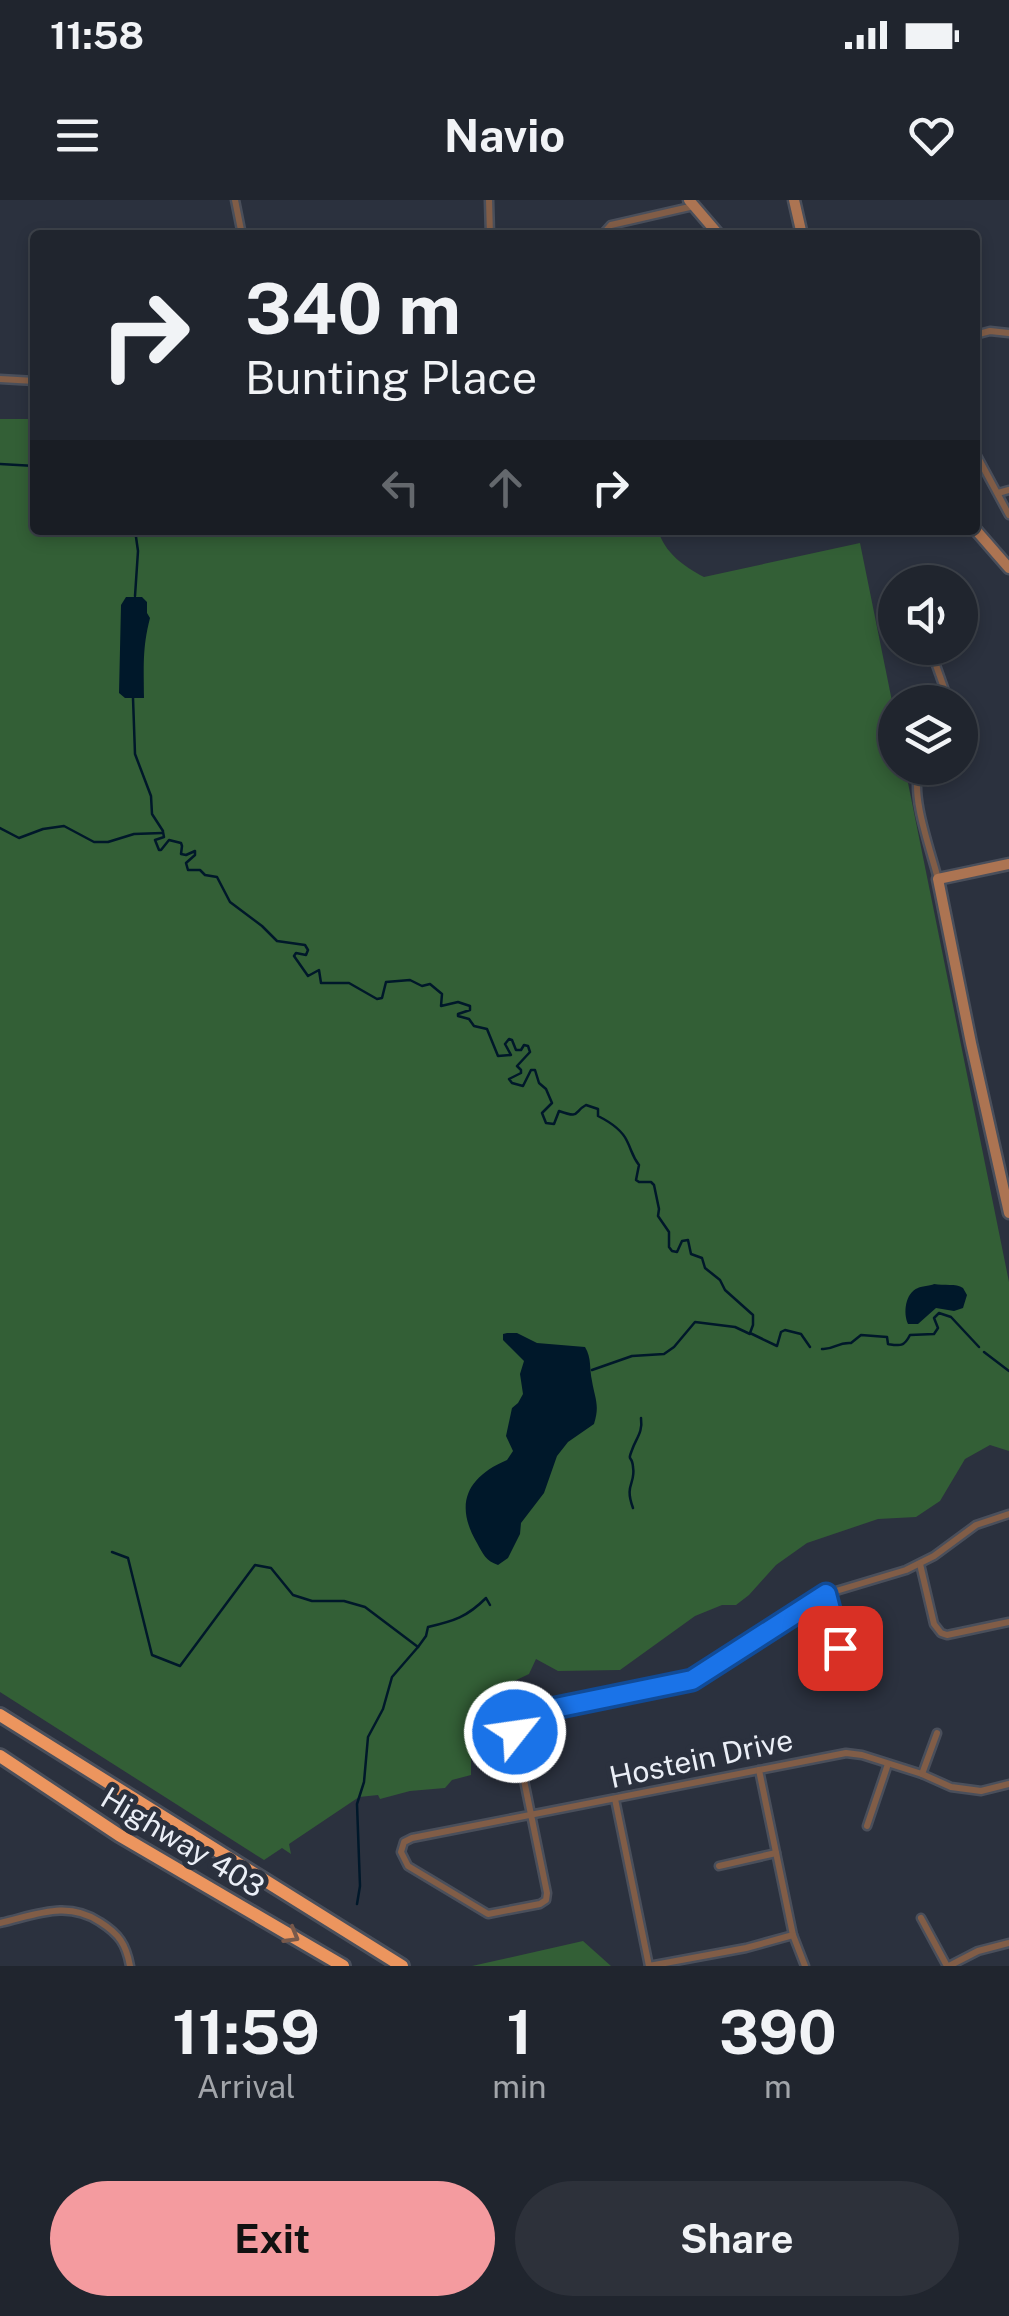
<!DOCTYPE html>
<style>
body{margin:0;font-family:"Public Sans",sans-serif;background:#2d313a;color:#f1f3f6;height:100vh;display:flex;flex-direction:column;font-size:38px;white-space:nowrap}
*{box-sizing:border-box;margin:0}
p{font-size:32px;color:#a2a5aa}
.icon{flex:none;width:55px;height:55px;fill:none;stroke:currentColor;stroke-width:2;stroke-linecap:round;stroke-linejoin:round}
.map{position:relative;height:1766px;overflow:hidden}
.panel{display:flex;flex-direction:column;background:#20252e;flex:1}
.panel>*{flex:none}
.hud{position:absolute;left:30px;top:30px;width:950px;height:305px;border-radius:10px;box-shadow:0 5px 15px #0003,0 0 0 2px #3d424a;background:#20252e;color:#f1f3f6;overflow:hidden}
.tools{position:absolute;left:878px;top:365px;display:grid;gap:20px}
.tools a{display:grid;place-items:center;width:100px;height:100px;border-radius:50%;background:#20252e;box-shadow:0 5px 15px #0003,0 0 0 2px #3d424a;font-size:50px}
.pin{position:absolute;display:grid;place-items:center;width:85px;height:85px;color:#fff;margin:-42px;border-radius:20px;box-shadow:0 5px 15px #0006}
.me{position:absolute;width:110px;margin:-55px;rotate:60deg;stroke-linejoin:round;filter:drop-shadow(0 0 8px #0008)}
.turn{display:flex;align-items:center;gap:35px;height:210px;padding:0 50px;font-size:45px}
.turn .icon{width:130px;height:130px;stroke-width:2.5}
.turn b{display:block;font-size:70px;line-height:85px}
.lanes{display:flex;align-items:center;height:95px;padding:0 50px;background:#0003;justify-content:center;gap:50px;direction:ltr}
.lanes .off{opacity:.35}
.eta{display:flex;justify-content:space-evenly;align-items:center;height:170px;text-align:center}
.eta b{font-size:60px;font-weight:700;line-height:70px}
.button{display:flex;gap:20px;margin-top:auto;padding:20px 50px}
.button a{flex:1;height:115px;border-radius:60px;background:#f49b9f;color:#111;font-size:40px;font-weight:700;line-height:115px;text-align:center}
.button a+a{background:#2d313a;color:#f1f3f6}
.status{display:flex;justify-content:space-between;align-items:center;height:70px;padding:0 50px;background:#20252e;direction:ltr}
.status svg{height:28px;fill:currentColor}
header{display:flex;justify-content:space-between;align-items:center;height:130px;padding:0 50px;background:#20252e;font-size:45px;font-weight:700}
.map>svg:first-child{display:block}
.green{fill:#335f36}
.water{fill:#00182a}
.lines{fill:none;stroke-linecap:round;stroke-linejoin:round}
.stream{stroke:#00182a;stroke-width:2.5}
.minor-casing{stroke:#4a4f5b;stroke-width:11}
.secondary-casing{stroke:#4a4f5b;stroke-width:15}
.motorway-casing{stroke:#4a4f5b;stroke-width:18}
.minor{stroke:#815d47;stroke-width:6}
.secondary{stroke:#ac7452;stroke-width:10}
.motorway{stroke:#ec955e;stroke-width:12}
.oneway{stroke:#78594b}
.route-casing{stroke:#114b97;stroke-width:25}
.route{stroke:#1a73e8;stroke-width:18}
.labels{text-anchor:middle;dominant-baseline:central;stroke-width:10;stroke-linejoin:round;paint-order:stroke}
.street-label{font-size:30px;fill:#eaeef6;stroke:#2b313e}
</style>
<div class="status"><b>11:58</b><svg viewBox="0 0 49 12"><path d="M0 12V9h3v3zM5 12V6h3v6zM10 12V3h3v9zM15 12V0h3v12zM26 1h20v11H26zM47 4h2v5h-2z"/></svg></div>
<header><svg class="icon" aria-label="menu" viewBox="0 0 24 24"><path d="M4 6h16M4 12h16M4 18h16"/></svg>Navio<svg class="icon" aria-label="heart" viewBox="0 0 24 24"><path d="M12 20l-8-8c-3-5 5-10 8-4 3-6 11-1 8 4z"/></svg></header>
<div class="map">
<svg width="1009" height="1766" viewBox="0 0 1009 1766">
<rect width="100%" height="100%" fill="#2b313e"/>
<g class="green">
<path d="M0,219H35V330H658C665,353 683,366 704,377L860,343L895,516V568H905L1009,1082V1251L990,1245L965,1259L940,1301L916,1317L878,1319L807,1343L776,1365L749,1395L736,1405H722L695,1416L620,1470L558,1471L536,1459L529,1474L477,1499L471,1535V1575L452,1580L445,1588L410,1591L380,1599L378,1595L359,1597L289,1644L291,1654L282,1648L264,1660L0,1492Z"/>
<polygon points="583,1741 611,1766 472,1766"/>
</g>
<g class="water">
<path d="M126,397H142L147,402V413L150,418C142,449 144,467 144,498H125L119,493L121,405Z"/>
<path d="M934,1084C944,1086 956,1083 963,1088L967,1095L963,1108L954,1111L936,1108L918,1124H908C903,1113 905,1093 918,1088C919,1087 933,1085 934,1084Z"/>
<path d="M507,1133H517L537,1143L585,1147C592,1159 589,1168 592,1181C595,1199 600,1205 594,1224L568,1242L557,1256L544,1293L521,1323L520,1334L508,1358L498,1365C486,1361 483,1354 477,1343C454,1304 467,1277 507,1260L513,1251L506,1236L512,1208L518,1203L523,1194L520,1174L524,1161L503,1140V1134Z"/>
</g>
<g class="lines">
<g class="stream">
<polyline points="0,264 35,266"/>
<polyline points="135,396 138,351 135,330"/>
<polyline points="133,498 135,554 151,596 152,614 163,631"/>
<polyline points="0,628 19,638 43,629 64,626 94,642 108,642 134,634 162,633"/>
<path d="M163,632L164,637L155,640L159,650H161L169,640L181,643L182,646L181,654L186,655L195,651V655L186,663L188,670H200L205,675L217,677L230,702L262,726L277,741L305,745L308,750L306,755L296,753L294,756L308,776L319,770L321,783H349L377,799L382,798L386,782L410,780L422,786L430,784L442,794L441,806L458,802L470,806V810L458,814V816L469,819L474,826L487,829L498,856L511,855L505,844L509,839L512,840L516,850H521L524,845L528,846L530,852L517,866L521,870V873L509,879L512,883L523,886L531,870H535L539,883L546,889L552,903L542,913L546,923L554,924L559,911C581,919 573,912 586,905L598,909V916C608,921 622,930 627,941C632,951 632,956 639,965L636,980L639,982H651L654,985L659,1009L658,1016L669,1032V1047L672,1051L677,1052L682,1041L688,1040L691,1054L702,1058L705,1068L720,1080L725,1090L753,1115V1125L750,1133L777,1146L781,1132L785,1130L801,1134L810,1147"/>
<path d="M822,1149C834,1150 837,1142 851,1143L861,1135L887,1137L888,1144C900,1146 904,1147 910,1135L934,1134L938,1128L934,1118L939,1113L951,1117L979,1147"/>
<polyline points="984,1152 1009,1171"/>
<polyline points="592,1170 632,1156 664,1154 674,1147 695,1122 735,1127 750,1134"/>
<path d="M633,1308C624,1284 636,1284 633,1267C632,1254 627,1263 632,1250C636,1238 643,1233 641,1218"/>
<polyline points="112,1352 128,1358 152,1455 180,1466 255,1365 271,1368 293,1395 312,1401 344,1401 365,1407 418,1447"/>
<path d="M357,1704L360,1686L357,1604L364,1582L368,1537L383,1509L392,1477L418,1447L426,1436L428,1427C454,1421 467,1417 486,1398L490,1405"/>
</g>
<g class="minor-casing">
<g id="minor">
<polyline points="235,0 242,35"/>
<polyline points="489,0 490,35"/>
<polyline points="602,35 611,25 694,6"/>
<polyline points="975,135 990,131 1009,133"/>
<polyline points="0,179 35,181"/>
<polyline points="975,252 1009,315"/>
<polyline points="998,293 1009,290"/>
<polyline points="930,448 949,502"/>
<path d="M920,568C909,593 931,651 938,679"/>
<path d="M1009,1314L976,1325L934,1356L906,1370L826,1394L692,1481L526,1515C516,1522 515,1529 516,1541L547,1693L546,1700L540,1704L488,1714L408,1666L401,1652L404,1642L412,1638L846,1553L862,1555L922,1574L951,1587L981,1591L1009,1584"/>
<polyline points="920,1364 934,1424 941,1433 947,1435 1009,1422"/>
<polyline points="826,1394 839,1448"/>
<polyline points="759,1570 793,1735 805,1766"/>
<polyline points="922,1574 937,1533"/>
<polyline points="615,1599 649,1766"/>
<polyline points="867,1626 888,1564"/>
<polyline points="719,1666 776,1653"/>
<polyline points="921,1718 947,1766"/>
<path d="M0,1723C36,1715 67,1700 100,1722C119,1734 126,1744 130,1766"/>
<polyline points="649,1766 746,1748 793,1735"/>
<polyline points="949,1766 978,1751 1009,1743"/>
</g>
</g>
<g class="secondary-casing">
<g id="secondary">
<polyline points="689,0 719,35"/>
<polyline points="794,0 802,35"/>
<polyline points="975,329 1009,368"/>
<polyline points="1009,664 938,679 971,843 1009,1013"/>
</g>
</g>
<g class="motorway-casing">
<g id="motorway">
<polyline points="0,1515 402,1766"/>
<polyline points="0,1556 119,1635 343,1766"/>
</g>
</g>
<use href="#minor" class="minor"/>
<use href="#secondary" class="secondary"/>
<use href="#motorway" class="motorway"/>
</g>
<defs><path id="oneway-chevron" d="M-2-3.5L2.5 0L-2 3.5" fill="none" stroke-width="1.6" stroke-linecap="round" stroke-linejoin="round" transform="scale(2.5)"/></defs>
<use class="oneway" href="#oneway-chevron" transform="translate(292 1736) rotate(30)"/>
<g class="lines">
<g class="route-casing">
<polyline id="route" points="515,1532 518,1520 526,1514 692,1480 826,1394 840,1448"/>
</g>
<use href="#route" class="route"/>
</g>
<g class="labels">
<g class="street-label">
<text transform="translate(701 1558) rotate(-12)">Hostein Drive</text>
<text transform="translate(183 1642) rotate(31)">Highway 403</text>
</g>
</g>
</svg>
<div class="tools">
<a><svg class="icon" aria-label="sound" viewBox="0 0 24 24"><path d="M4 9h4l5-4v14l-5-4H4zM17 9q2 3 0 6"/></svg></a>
<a><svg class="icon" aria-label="layers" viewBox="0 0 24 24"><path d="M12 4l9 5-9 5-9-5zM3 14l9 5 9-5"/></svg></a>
</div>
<div class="pin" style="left:840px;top:1448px;background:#d93025"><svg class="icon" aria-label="arrive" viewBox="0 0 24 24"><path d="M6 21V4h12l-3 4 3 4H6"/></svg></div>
<svg class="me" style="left:515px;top:1532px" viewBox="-20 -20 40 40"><circle r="17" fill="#1a73e8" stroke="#fff" stroke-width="3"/><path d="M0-11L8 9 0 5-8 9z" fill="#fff"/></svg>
<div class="hud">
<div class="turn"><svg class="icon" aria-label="right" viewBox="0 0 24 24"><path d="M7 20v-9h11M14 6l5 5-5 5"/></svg><div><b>340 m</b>Bunting Place</div></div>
<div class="lanes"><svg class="icon off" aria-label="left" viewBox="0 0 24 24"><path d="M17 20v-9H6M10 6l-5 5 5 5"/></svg><svg class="icon off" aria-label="ahead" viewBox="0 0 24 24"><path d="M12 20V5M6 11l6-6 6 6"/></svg><svg class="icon" aria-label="right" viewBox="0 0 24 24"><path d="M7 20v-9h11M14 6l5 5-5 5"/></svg></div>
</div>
</div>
<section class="panel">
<div class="eta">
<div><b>11:59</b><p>Arrival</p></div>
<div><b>1</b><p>min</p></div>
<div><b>390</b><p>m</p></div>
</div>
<div class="button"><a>Exit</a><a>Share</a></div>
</section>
